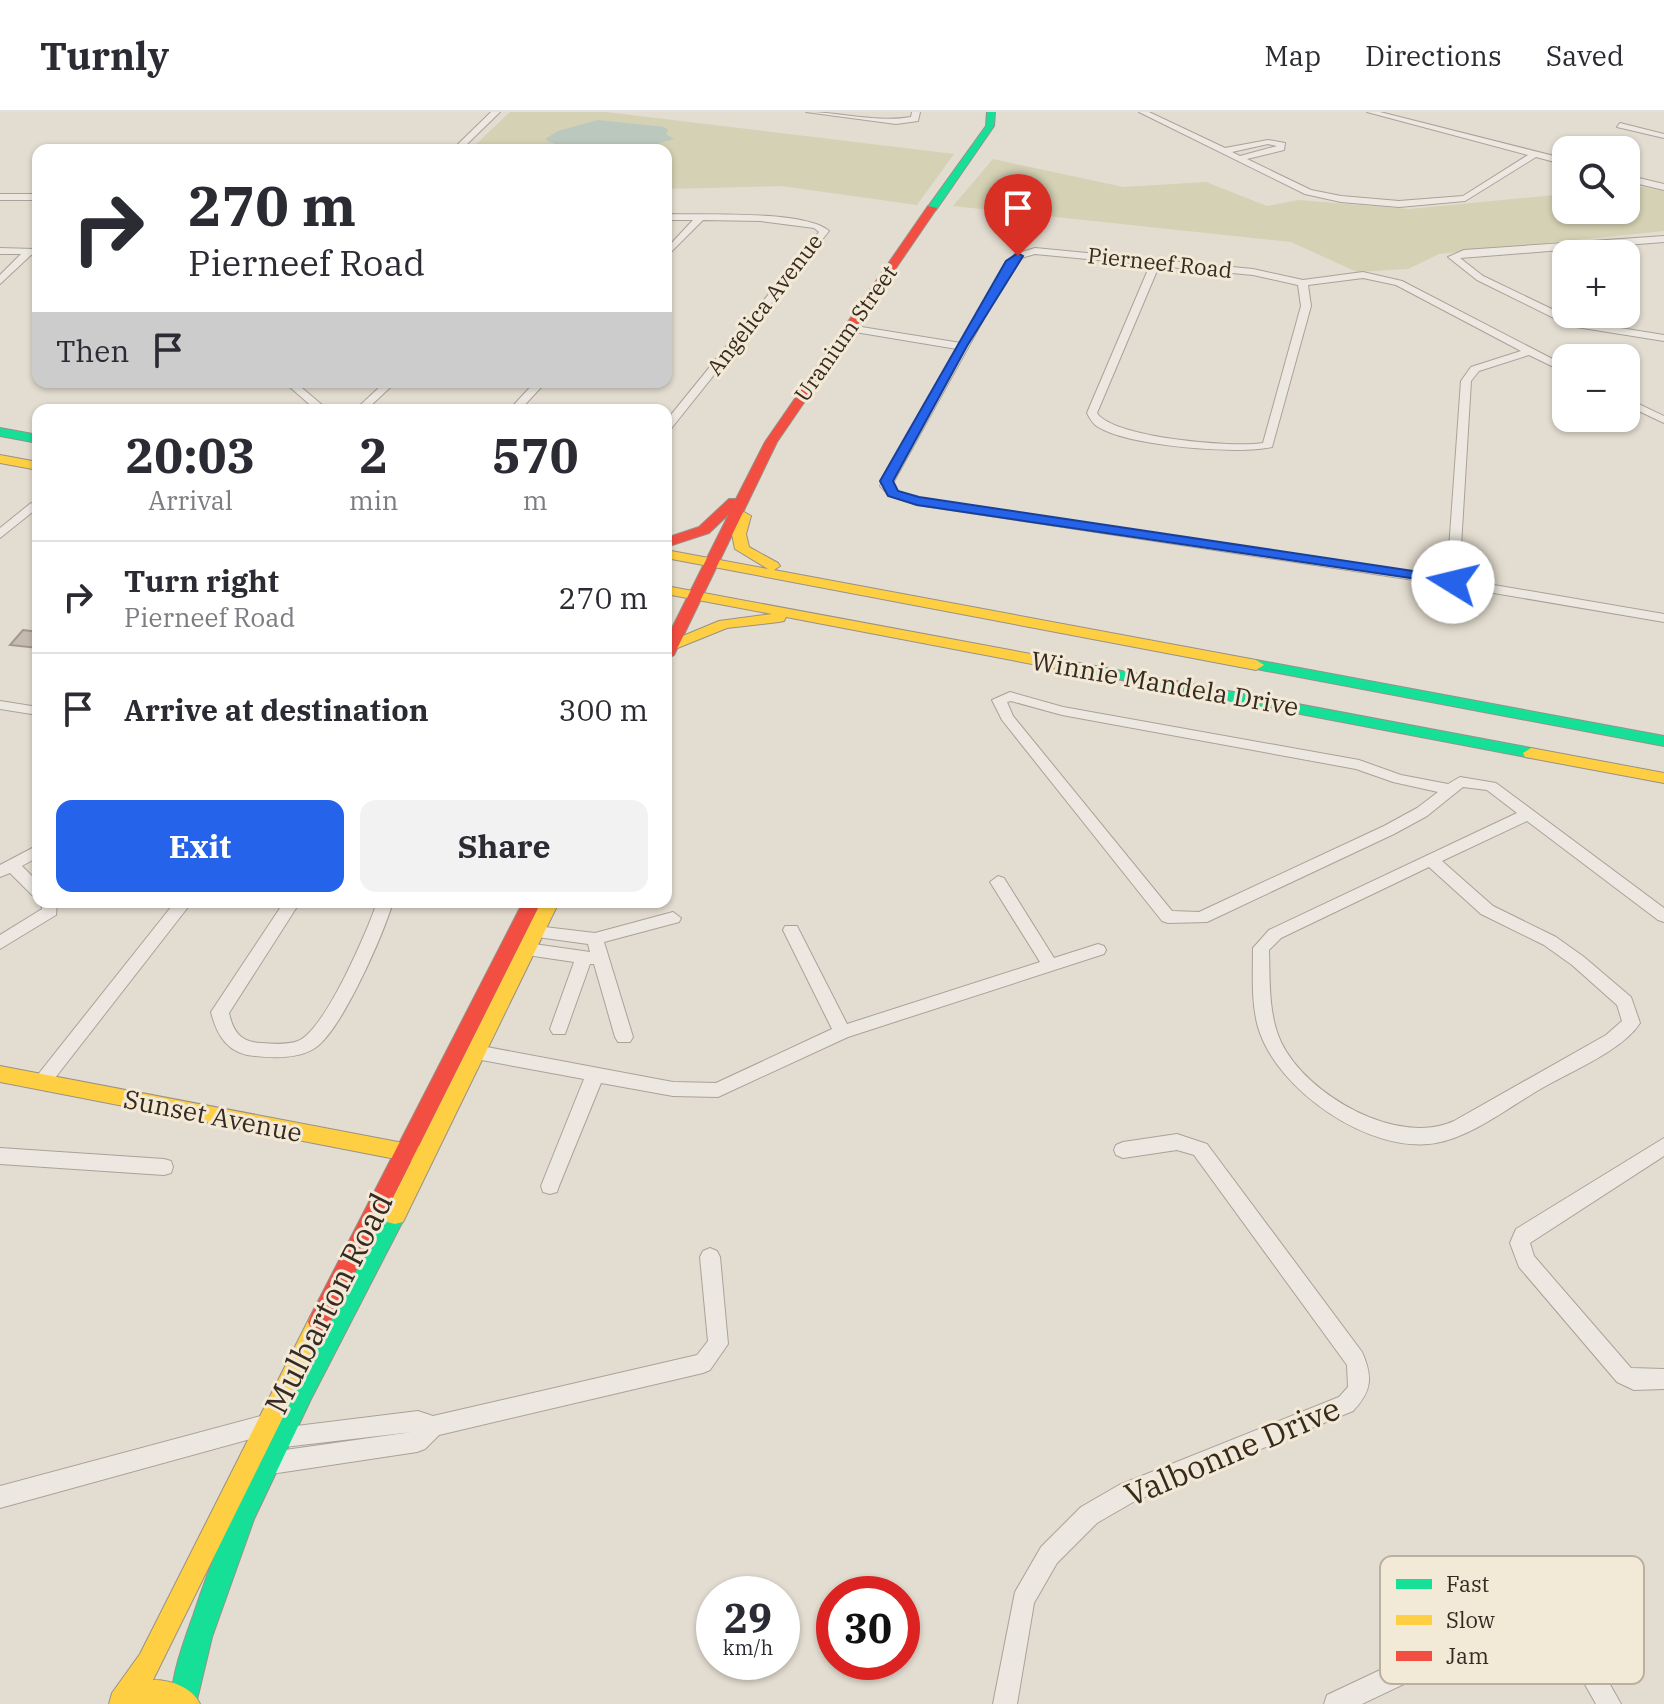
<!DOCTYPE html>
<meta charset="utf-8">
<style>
body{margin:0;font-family:"IBM Plex Serif",serif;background:#f2f2f3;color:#2b2b33;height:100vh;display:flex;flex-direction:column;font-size:30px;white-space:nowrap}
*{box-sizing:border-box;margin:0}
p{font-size:26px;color:#7c7c81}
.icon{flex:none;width:44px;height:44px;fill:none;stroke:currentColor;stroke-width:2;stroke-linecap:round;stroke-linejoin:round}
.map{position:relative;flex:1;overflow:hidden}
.side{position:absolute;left:32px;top:292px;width:640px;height:504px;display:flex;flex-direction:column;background:#fff;border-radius:16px;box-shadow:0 2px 6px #0004}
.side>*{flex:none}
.banner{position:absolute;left:32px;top:32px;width:640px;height:244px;border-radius:16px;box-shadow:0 2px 6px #0004;background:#fff;color:#2b2b33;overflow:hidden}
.tools{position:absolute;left:1552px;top:24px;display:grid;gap:16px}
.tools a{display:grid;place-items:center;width:88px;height:88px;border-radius:16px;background:#fff;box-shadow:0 2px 6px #0004;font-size:40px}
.speed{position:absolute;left:696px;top:1464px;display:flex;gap:16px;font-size:40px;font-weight:700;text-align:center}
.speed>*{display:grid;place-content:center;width:104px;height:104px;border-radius:50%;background:#fff;box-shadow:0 2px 6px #0004;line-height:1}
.speed small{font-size:20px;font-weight:400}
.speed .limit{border:12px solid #d22;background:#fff;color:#111}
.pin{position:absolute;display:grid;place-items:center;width:68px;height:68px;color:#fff;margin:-82px -34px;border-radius:50% 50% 50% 0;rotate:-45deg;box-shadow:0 0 8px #0007}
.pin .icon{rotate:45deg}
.me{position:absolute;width:88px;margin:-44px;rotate:279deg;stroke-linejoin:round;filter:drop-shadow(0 0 6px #0008)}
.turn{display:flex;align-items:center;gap:28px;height:168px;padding:0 24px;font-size:36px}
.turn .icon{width:104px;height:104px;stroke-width:2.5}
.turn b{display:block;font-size:56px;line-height:68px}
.then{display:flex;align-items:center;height:76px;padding:0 24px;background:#0003;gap:16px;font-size:30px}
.eta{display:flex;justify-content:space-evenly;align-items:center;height:136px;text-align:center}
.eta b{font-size:48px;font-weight:800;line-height:56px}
.button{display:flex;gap:16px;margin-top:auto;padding:16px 24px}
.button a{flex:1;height:92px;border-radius:16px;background:#2563eb;color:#fff;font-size:32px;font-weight:800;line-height:92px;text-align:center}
.button a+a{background:#f2f2f3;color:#2b2b33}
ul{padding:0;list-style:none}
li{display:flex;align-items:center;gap:24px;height:112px;padding:0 24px;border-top:2px solid #e1e1e2}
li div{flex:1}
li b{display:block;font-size:30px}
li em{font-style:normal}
header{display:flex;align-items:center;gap:48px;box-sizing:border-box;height:112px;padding:0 40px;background:#fff;border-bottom:2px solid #e1e1e2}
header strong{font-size:38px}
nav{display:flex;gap:44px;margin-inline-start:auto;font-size:28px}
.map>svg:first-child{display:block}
.green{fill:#d4d1b4}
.water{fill:#bac8be}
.building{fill:#c7bab1;stroke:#a3988f;stroke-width:2}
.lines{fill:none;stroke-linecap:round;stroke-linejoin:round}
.street-casing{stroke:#a9a299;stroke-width:2}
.fast-casing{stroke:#989188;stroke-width:2}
.slow-casing{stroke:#989188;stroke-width:2}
.jam-casing{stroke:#989188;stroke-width:2}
.street{fill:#ece8e1;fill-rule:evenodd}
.fast{fill:#16e098;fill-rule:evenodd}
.slow{fill:#ffcf43;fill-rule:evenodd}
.jam{fill:#f24e42;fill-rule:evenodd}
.route{fill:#2563eb;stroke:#184099;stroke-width:2}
.labels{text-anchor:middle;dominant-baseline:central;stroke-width:6;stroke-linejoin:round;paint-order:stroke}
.far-street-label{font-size:22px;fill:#372a21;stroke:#f3e9d7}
.street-label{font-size:26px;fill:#372a21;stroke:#f3e9d7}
.near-street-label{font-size:32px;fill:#372a21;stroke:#f3e9d7}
.key{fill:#f3e9d7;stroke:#bbb0a0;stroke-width:2}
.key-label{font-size:22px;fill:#372a21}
</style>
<header>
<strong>Turnly</strong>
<nav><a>Map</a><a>Directions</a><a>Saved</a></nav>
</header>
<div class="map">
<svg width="1664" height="1592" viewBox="0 0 1664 1592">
<rect width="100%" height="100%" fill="#e3dcd0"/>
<g class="green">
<polygon points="510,0 606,0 954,42 917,93 781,74 666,77 666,38 470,38"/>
<polygon points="993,47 1123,75 1206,70 1267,94 1299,88 1409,97 1566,82 1566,98 1626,98 1626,76 1645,75 1664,79 1664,119 1439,142 1408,157 1357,160 1291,130 953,94"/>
</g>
<path class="water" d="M598,8L664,15L668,18L666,22L674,27L660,31L656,38C626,38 569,43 545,27L558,19Z"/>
<polygon class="building" points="23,518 38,520 38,536 10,533"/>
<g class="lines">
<g class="street-casing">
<g id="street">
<polygon points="491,0 500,0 461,38 452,38"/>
<path d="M806,0C841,0 877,11 911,5L912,0H920L918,9L896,12Z"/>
<path d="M1139,0H1149L1225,36L1268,28L1285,31L1284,38L1247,47L1311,78L1341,84L1399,89L1463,84L1528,43L1367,0H1380L1566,47V53L1536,45L1465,89L1399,95L1341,90L1305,82ZM1268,32L1277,34L1240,44L1232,40Z"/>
<polygon points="1620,11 1664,22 1664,26 1617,15"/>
<polygon points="1626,63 1664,72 1664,78 1626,69"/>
<rect x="0" y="82" width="38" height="6"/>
<path d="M666,102C700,103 805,98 829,119L670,318L666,319V309L819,120L814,116L761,109L703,108L666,145V137L693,108H666Z"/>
<polygon points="1664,124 1664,130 1460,146 1483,164 1577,209 1664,223 1664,229 1570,214 1477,168 1448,145 1464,138"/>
<polygon points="0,136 34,137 38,141 31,143 0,172 0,163 21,142 0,142"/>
<path d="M1035,136L1253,157L1303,168L1363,160L1402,169L1566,254V261L1529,243L1479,259L1471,269L1459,467L1664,502V510L1453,474L917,393L889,383L880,374L957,237L849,219L844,216L849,213L961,231L1005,153L1015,142ZM1035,142L1150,153L1087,301C1090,307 1093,312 1098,315C1128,334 1238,343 1272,335L1311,194L1308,173L1363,166L1396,173L1521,239L1471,255L1461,269L1447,465L919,386L897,379L892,373L1012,156L1021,146ZM1159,154L1253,163L1298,173L1301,194L1263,331C1234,336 1113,326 1097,301Z"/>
<polygon points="284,270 295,270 328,298 316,298"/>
<polygon points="385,270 396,270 366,298 355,298"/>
<polygon points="535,270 546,270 520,298 509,298"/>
<polygon points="1626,286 1664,304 1664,311 1626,293"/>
<polygon points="31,391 37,395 35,398 0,426 0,416"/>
<path d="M1010,580L1063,595L1359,648L1401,663L1448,672L1460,665L1496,671L1664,796V810L1658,808L1527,709L1442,749L1493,794L1556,825L1584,845L1631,885L1640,911C1623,938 1572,959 1544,975C1512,993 1472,1025 1436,1031C1371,1043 1276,978 1258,915C1251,890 1253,862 1253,836L1269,818L1517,701L1487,678L1463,675L1427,704L1394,722L1207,810L1168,811L1162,809L1002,608L992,588ZM1011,589L1062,603L1356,657L1393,670L1438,680L1417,696L1384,714L1199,800L1172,799L1013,604L1007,590ZM1429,755L1481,802L1544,833L1572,853L1617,893L1622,909L1606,923L1454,1009C1398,1035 1306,983 1281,930C1268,902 1270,868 1269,838L1281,826Z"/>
<polygon points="0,589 38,595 38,603 0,597"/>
<polygon points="38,733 38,745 22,754 38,770 38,785 32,783 10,761 0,765 0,753"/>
<polygon points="998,764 1004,766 1054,846 1098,832 1104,834 1106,838 1104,842 848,925 718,985 673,984 601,971 559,1074 557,1080 550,1082 543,1080 541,1074 584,967 476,947 470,945 467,940 470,935 476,933 673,970 716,971 832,917 783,818 785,814 797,814 847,912 1040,850 990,770"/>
<polygon points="41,790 57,790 56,803 0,837 0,823 42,797"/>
<polygon points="175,790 192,790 48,975 42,977 36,975 33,970 36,965"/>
<path d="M284,790H300L229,901C233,919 240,930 261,931C272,932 287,933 298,929C325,918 368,818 377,790H393C383,823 342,918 315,936C299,947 274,946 255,944C228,942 217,924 211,900Z"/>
<polygon points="673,800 681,806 679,810 604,830 633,925 630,930 618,930 615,925 594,852 590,852 565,922 553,922 550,917 574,850 527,843 521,841 519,837 521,833 527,831 590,840 588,832 530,824 528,820 530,816 536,814 595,821"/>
<path d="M1177,1022L1207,1032L1362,1240C1373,1265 1372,1279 1353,1299L1135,1389L1097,1411L1057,1451L1034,1491L1017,1592H993L1015,1480L1041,1435L1081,1395L1119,1373L1339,1285L1348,1275L1347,1253L1194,1043L1177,1038L1123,1046L1116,1043L1114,1038L1116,1033L1123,1030Z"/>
<polygon points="1664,1026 1664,1044 1530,1131 1534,1144 1631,1256 1664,1257 1664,1277 1634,1278 1617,1270 1519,1155 1510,1131 1516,1117"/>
<polygon points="0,1036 164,1047 171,1049 173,1055 171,1061 164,1063 0,1052"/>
<polygon points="710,1136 717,1139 720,1145 728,1232 710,1258 703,1261 439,1323 425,1337 417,1340 271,1362 263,1358 260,1351 263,1344 271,1340 412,1320 284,1335 276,1332 273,1325 276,1320 0,1396 0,1374 272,1301 280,1304 283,1311 280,1316 418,1299 433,1304 697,1243 708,1229 700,1145 703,1139"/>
<polygon points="1527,1489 1554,1494 1573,1507 1621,1592 1596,1592 1557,1523 1549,1517 1528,1513 1362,1592 1324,1592 1327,1583"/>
</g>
</g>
<g class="fast-casing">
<g id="fast">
<polygon points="987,0 995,0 994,14 936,98 928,98 927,96 986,14"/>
<polygon points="0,316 38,323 38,331 0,324"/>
<polygon points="1256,548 1664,624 1664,634 1251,556 1248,553"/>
<polygon points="1090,553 1531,636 1539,641 1531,646 1085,561 1085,555"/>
<path d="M395,1094L403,1096L406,1103L311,1287L254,1407L212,1525L196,1592H172C169,1569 185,1526 193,1504C240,1360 318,1230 387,1096Z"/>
</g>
</g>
<g class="slow-casing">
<g id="slow">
<polygon points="0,343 38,350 38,358 0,351"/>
<polygon points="744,400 751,404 746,422 749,435 778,451 780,454 774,458 1256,548 1264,553 1256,558 666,446 666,438 768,457 735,437 732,422 737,404"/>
<polygon points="666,474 1090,553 1098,558 1090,563 786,505 784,509 779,510 727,516 670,539 666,539 666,531 719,509 772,502 666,482"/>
<polygon points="1531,636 1664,661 1664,671 1525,645 1523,641"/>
<polygon points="541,790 559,790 403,1110 395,1112 387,1110 384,1103 411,1050 0,970 0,954 419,1034"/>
<path d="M319,1200L327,1203L330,1210L153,1568C171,1568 192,1575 200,1592H109L112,1581L140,1542L311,1203Z"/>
</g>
</g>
<g class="jam-casing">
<g id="jam">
<polygon points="928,94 937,96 777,330 674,543 666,548 666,528 729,402 709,421 666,435 666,426 699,415 729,387 736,387 765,330"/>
<polygon points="523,790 541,790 327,1217 319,1220 311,1217 308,1210 311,1203"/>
</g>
</g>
<use href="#street" class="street"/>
<use href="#fast" class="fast"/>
<use href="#slow" class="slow"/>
<use href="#jam" class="jam"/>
</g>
<polygon class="route" points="1018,141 1023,144 967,234 893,369 898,379 919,385 1453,465 1458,467 1458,473 917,393 888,384 880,369 1006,149"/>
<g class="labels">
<g class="far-street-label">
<text transform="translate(1160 150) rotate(6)">Pierneef Road</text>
<text transform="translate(764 192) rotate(-52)">Angelica Avenue</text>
<text transform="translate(845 221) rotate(-55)">Uranium Street</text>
</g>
<g class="street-label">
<text transform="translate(1165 571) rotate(10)">Winnie Mandela Drive</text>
<text transform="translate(213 1003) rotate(11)">Sunset Avenue</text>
</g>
<g class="near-street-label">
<text transform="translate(328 1191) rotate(-63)">Mulbarton Road</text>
<text transform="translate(1232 1339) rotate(-23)">Valbonne Drive</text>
</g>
</g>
<rect x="1380" y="1444" width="264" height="128" rx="12" class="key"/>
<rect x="1396" y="1467" width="36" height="10" fill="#16e098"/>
<rect x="1396" y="1503" width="36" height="10" fill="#ffcf43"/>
<rect x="1396" y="1539" width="36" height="10" fill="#f24e42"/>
<g class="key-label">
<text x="1446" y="1480">Fast</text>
<text x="1446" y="1516">Slow</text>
<text x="1446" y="1552">Jam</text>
</g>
</svg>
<div class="tools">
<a><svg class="icon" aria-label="search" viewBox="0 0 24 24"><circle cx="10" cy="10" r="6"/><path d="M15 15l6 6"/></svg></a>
<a>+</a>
<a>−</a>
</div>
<div class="speed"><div>29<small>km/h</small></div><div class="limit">30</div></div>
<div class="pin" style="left:1018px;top:144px;background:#d93025"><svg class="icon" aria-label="arrive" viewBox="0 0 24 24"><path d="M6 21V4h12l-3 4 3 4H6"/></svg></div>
<svg class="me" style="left:1453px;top:470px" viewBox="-20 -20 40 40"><circle r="19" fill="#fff"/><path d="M0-13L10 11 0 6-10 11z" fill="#2563eb"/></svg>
<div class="banner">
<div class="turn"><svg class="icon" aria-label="right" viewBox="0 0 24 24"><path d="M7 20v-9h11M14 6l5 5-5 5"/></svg><div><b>270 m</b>Pierneef Road</div></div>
<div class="then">Then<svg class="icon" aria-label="arrive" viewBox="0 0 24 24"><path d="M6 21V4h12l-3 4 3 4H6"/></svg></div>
</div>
<section class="side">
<div class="eta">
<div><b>20:03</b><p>Arrival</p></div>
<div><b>2</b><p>min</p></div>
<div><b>570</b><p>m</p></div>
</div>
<ul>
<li><svg class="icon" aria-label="right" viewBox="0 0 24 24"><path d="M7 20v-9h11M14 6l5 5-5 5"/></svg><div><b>Turn right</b><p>Pierneef Road</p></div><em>270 m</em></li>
<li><svg class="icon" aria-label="arrive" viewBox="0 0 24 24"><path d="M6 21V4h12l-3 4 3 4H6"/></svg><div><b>Arrive at destination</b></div><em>300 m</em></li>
</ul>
<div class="button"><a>Exit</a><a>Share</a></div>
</section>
</div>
